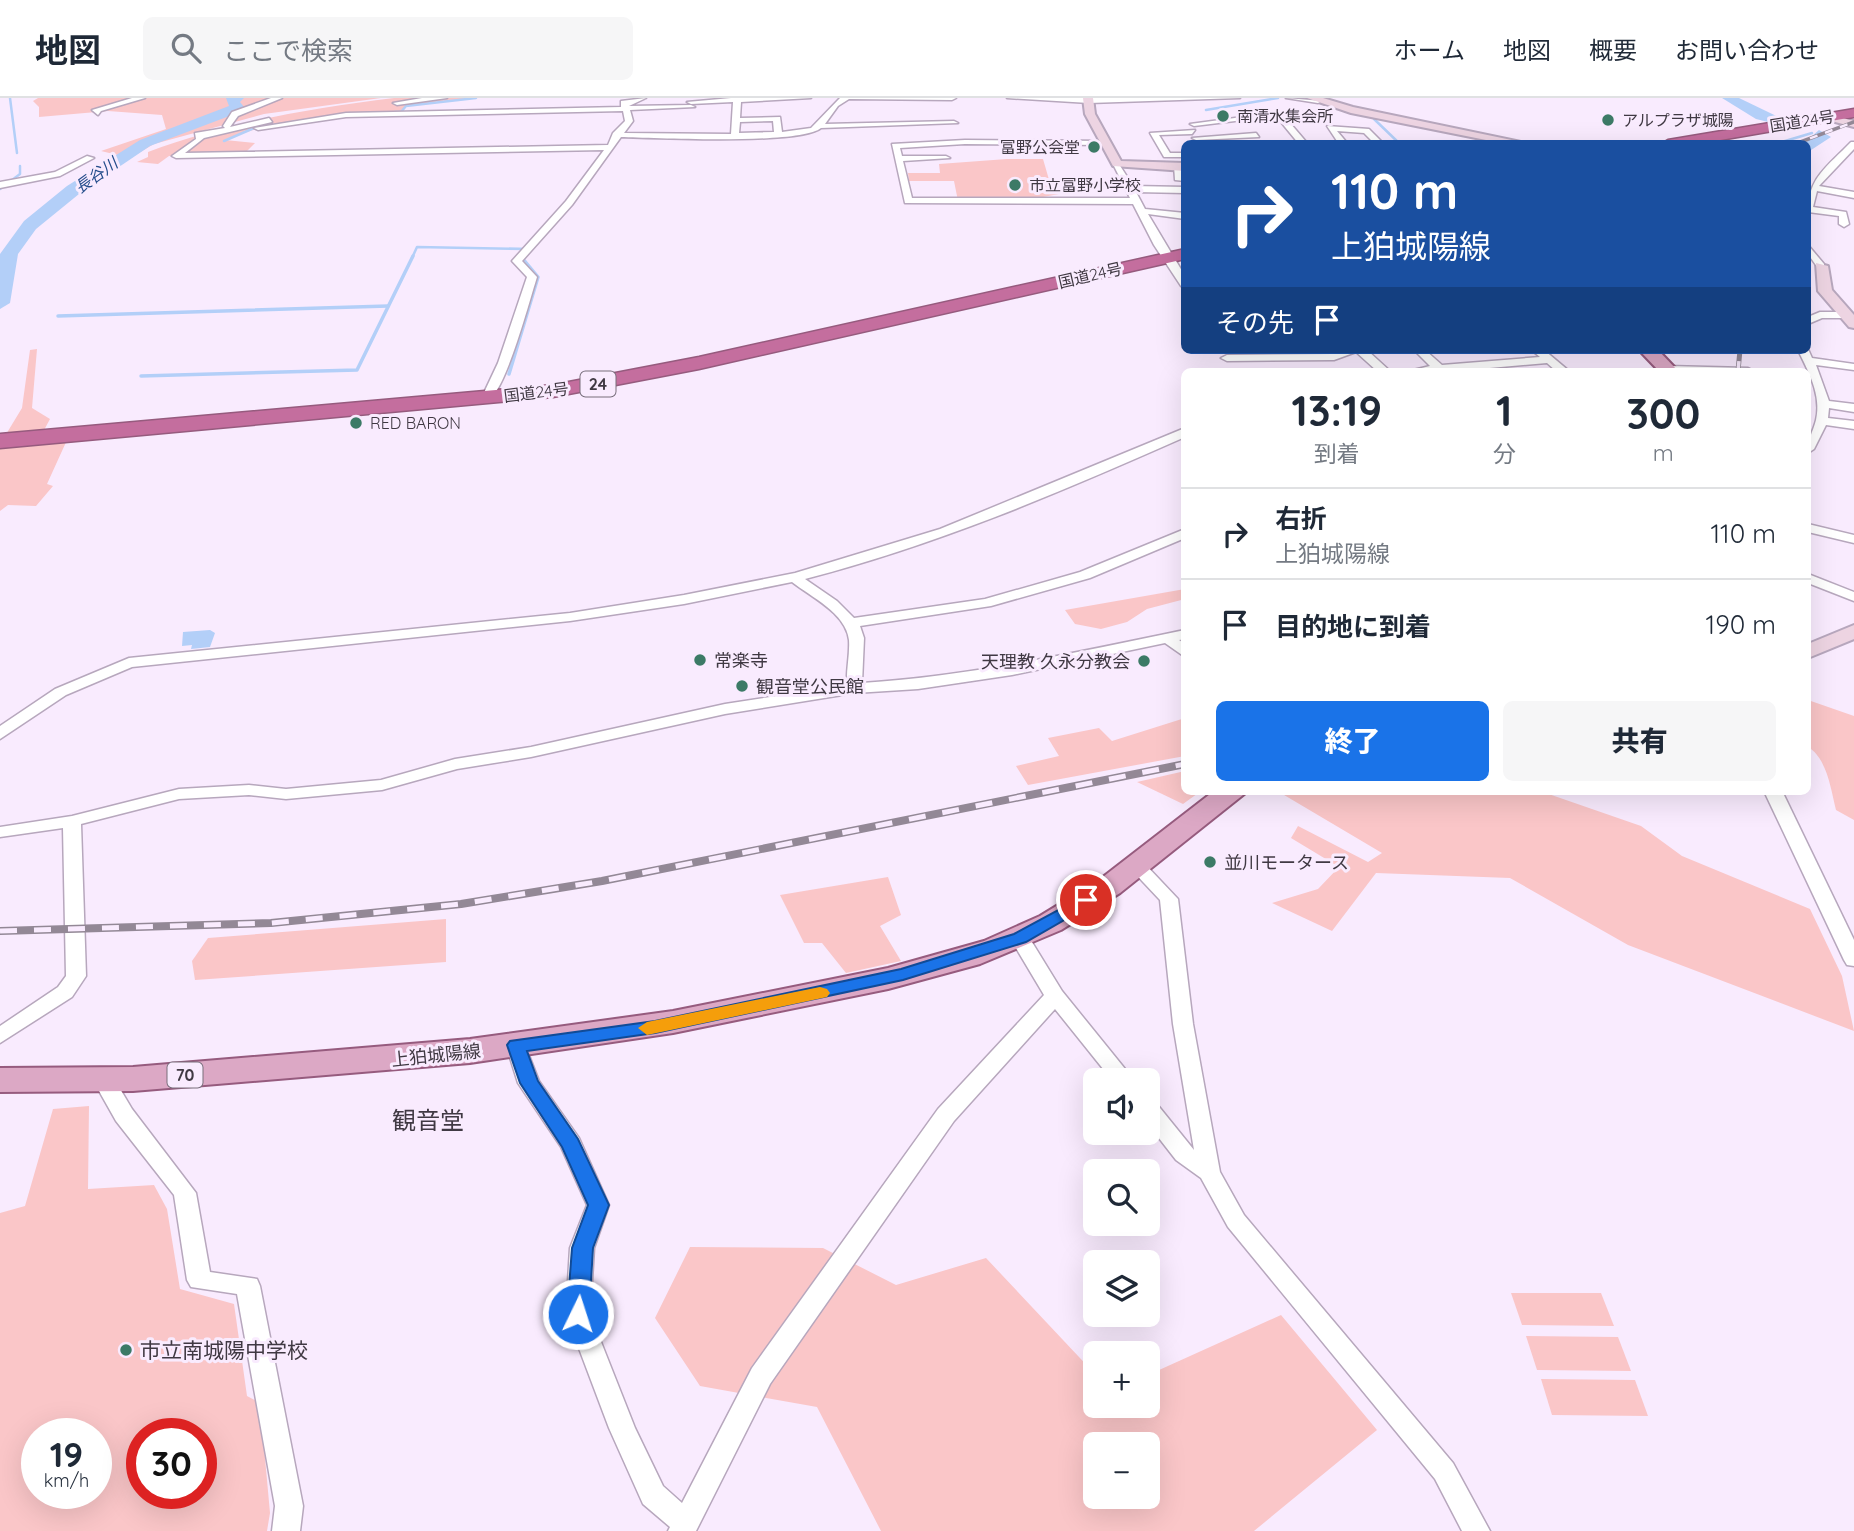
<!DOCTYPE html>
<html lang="ja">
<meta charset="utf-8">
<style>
body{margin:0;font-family:Quicksand,"Noto Sans JP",sans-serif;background:#f6f6f7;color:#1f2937;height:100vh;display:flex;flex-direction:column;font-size:26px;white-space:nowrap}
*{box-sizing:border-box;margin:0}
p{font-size:23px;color:#747a83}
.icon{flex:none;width:38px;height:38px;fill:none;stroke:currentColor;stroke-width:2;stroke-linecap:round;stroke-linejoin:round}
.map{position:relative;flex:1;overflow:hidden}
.panel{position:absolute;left:1181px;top:270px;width:630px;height:427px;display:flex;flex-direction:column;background:#fff;border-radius:10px;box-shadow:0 7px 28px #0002}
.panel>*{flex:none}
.banner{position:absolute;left:1181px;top:42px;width:630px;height:214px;border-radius:10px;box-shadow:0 7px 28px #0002;background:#1a4fa0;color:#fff;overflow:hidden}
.tools{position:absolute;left:1083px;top:970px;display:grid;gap:14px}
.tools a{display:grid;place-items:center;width:77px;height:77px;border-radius:10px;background:#fff;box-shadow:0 7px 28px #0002;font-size:35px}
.speed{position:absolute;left:21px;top:1320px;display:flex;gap:14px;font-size:35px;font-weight:700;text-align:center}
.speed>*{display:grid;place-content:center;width:91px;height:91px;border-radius:50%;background:#fff;box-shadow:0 7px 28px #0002;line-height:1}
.speed small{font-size:18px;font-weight:400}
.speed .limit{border:10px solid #d22;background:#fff;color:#111}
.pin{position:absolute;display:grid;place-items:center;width:60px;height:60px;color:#fff;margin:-30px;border:4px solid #fff;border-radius:50%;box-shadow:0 2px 7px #0007}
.me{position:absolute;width:77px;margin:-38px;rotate:4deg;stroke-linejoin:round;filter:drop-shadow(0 0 5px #0008)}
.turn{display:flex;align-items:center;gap:24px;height:147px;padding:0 35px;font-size:32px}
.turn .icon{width:91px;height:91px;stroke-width:2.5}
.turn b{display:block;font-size:49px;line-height:60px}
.then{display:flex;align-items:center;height:66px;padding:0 35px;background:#0003;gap:14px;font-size:26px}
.eta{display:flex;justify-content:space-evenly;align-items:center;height:119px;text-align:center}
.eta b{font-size:42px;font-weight:800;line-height:49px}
.button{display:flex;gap:14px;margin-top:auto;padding:14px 35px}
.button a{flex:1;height:80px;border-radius:10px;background:#1a73e8;color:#fff;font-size:28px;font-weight:800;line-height:80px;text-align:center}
.button a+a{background:#f6f6f7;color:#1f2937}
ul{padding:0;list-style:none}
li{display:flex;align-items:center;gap:21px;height:91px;padding:0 35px;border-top:2px solid #e0e1e3}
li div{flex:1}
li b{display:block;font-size:26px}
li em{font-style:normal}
header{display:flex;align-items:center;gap:42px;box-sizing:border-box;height:98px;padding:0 35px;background:#fff;border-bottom:2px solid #e0e1e3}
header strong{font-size:33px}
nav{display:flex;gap:38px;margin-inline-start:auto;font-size:24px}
.search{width:490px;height:63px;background:#f6f6f7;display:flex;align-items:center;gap:18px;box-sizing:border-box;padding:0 24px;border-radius:10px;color:#747a83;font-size:26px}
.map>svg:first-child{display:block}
.green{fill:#fac6c8;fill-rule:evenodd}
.water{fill:#b3cff8}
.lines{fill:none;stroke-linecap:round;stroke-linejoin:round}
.stream-far1{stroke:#b3cff8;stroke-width:2.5}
.stream{stroke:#b3cff8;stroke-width:3.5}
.river{fill:#b3cff8;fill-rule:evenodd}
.street-casing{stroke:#b7a7bd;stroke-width:3}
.secondary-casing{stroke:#b7a7bd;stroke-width:4}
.primary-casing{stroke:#965b7e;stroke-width:4}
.highway-casing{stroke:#965b7e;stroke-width:3}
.street{fill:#fff;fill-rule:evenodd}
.secondary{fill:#edd4e2;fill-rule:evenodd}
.primary{fill:#dca8c5;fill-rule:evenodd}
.highway{fill:#c46e9e;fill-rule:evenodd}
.rail-far2-casing{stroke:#938896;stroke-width:3.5}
.rail-far1-casing{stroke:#938896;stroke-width:5}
.rail-casing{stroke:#938896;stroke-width:8}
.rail-far2{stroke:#f9ebfe;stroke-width:2.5;stroke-dasharray:8;stroke-linecap:butt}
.rail-far1{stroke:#f9ebfe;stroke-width:3.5;stroke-dasharray:10;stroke-linecap:butt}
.rail{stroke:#f9ebfe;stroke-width:5;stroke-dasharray:17;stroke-linecap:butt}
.route{fill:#1a73e8;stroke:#114b97;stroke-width:2}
.slow{fill:#f59e0b}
.poi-dot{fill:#3c7a66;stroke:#f9ebfe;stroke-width:2.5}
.labels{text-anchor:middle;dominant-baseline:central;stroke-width:6;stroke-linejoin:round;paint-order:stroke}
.far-poi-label{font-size:16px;fill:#403943;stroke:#f9ebfe;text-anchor:start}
.far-street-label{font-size:16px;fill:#403943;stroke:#f9ebfe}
.far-water-label{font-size:16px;font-style:italic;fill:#244d8b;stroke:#f9ebfe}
.shield{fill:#f9ebfe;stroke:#786e7b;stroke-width:2}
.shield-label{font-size:16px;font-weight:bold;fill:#403943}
.poi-label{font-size:18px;fill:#403943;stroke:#f9ebfe;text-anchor:start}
.street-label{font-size:18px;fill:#403943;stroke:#f9ebfe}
.near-poi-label{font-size:21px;fill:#403943;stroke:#f9ebfe;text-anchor:start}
.near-quarter-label{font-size:24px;fill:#403943;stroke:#f9ebfe}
</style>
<header>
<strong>地図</strong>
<div class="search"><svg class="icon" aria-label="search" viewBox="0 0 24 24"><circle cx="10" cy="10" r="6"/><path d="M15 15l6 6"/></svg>ここで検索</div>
<nav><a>ホーム</a><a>地図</a><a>概要</a><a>お問い合わせ</a></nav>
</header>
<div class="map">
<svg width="1854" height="1433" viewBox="0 0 1854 1433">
<rect width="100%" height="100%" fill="#f9ebfe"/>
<g class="green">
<polygon points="38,0 381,0 264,16 154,46 130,60 101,53 166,31 162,17 108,13 39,19 39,9 33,3"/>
<path d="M394,0H476L406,8L401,14C341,15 281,19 225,42L255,45L245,55L169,58L158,66L137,64L148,59V54C229,24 307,11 394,0Z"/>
<polygon points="1007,61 1043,61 1052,92 1059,92 1059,96 1043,99 1043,102 958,103 954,83 909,83 908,75 940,75 939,66"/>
<polygon points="37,251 32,310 50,321 43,334 5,338 22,310 30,252"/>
<polygon points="67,342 47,386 53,388 36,408 8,407 0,413 0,347"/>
<polygon points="1185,491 1185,501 1147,511 1127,524 1101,531 1075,526 1065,512"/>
<path d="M1808,602L1854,618V722L1836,712C1831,692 1827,660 1808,649Z"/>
<polygon points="1185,620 1185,658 1028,687 1016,668 1059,658 1048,640 1099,630 1112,643"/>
<polygon points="1185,673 1185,693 1201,693 1183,706 1137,684"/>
<polygon points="1540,693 1641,728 1682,758 1810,811 1842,878 1854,933 1628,847 1510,780 1376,775 1332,833 1272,805 1318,791 1339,769 1291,740 1298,728 1368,764 1382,755 1279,694"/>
<polygon points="888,779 901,817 880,828 901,863 846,875 822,845 804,845 780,797"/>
<polygon points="446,821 446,864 195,882 192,863 208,840"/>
<path d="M89,1008L88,1091L154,1087L167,1111L180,1191L234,1206L247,1298L260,1305L270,1415L267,1433H0V1115L25,1108L53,1011ZM37,1335H96V1395H37ZM142,1335H201V1395H142Z"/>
<path d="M690,1149L823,1150L896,1187L986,1160L1095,1276L1096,1307H1148V1277L1281,1217L1377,1332L1254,1433H881L817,1309L700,1288L655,1220ZM1096,1346H1148V1398H1096Z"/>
<polygon points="1511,1195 1601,1195 1614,1228 1522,1227"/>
<polygon points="1526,1238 1618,1239 1631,1273 1537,1272"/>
<polygon points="1541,1281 1635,1282 1648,1318 1552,1317"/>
</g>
<polygon class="water" points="210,532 215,535 210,549 191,551 192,547 182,548 183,534"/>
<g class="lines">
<g class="stream-far1">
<polyline points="10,0 17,55"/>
<polyline points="1206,12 1278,0"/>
<polyline points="395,14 401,14 406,8 476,0"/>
<polyline points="1374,21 1400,46"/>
<polyline points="224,43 254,30 350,15"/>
<polyline points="1775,46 1812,35"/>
<polyline points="0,91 20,76 20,68"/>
<polyline points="570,108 599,68"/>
<polyline points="412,160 417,149 529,151"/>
<polyline points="524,160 526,157"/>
</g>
<g class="stream">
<polyline points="58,218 388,208"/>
<polyline points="509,276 538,179 523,161 525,158"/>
<polyline points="141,278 357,272 413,158"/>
</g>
<g class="river">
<polygon points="226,0 244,0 240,4 244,9 240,14 150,48 79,96 36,131 18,156 10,205 0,211 0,156 24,123 67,88 140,42 229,8"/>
<polygon points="1722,0 1739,0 1787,23 1780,27 1756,21"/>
<polygon points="1819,32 1831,39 1808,54 1808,46 1803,46"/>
</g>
<g class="street-casing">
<g id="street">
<polygon points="132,0 145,0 101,13 98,17 92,12"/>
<path d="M271,0H282L238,18L230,29L269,20L272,24L204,40L185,55L608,47L613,35L625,23L623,13L346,19L258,32L254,30L346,15L621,9V3L646,0L629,8L691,7L695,9L630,12L633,23L624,35L731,36L733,4L691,6L687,4L731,0H811L741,4L740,20L780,19L782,34L811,30L840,0H956L952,2L849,1L838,8L825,26L954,23L958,25L821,30C801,47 655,40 621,39L572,107L522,163L537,179C530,201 505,295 488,302L482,299L498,265L527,179L512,163L566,103L604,52L176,60L172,58L196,41L195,35L225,30L223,28L232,14ZM773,23L774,34L739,35L740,24Z"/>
<polygon points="422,0 447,0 397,7 393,5"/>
<polygon points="1007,0 1240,0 1089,5"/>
<polygon points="1286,0 1322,3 1318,5"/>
<polygon points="1286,13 1324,16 1284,18 1308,46 1299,46 1276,18 1194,28 1190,26"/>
<polygon points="1327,28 1369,31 1384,46 1375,46 1364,35 1337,33 1348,46 1339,46"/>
<polygon points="1195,32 1192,36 1159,37 1170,55 1185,55 1185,59 1164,59 1150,35"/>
<polygon points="1256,35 1259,39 1196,42 1192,40"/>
<polygon points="965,42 1105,43 1109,45 1105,47 965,46 900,50 902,58 946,58 950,60 903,63 912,100 1130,100 1113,66 1117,63 1133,88 1185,89 1185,95 1136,94 1145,111 1185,115 1185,121 1148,116 1185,178 1185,189 1181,188 1154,147 1133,106 905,105 892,46"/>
<path d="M1851,44H1854V51L1819,88L1854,94V100L1817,93L1813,109L1846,114L1849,126L1844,129L1839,126V118L1808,114C1808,79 1828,68 1851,44Z"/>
<polygon points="87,58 94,60 60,78 0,90 0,84 55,74"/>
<polygon points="1174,67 1180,67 1185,83 1175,82"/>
<polygon points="1808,147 1824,166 1824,170 1818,170 1808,156"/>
<polygon points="1820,214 1844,214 1849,217 1844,220 1822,220 1808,226 1808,219"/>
<path d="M1808,251L1812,260L1854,266V272L1816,267L1829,303L1854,306V314L1829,310L1828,320L1854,323V331L1826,327L1814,351L1808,355C1807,342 1813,334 1816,322C1822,297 1808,273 1798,252Z"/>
<polygon points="1342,252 1367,252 1390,273 1377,273 1356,254 1334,262 1227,263 1221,260 1227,257 1333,256"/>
<polygon points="1414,252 1425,252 1442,267 1540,259 1534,254 1544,252 1569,273 1556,273 1547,265 1456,273 1409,273 1430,268"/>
<polygon points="1667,268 1748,270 1754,273 1663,273 1663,269"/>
<path d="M1185,330V339C1061,394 937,447 805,481L837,503L854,520L985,501L1080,474L1185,431V440L1090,480L991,508L860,528L864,540L862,585C972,578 1078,554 1185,532V541L1179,542L1185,546V559L1165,545L1012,577L918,591L855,595L725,616L531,659L457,671L382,692L286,701L249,697L179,701L81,726L86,878L72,899L0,945V928L58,889L66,878L63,730L0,739V729L72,718L179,691L249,687L286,691L381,682L455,661L531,649L725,606L847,587C846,572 850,557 849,542C846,515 811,499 792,484L684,506L570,523L132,569L66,597L0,641V628L55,591L129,560L570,515L684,497L795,475L940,431Z"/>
<polygon points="1808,426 1854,437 1854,445 1808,434"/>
<polygon points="1808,476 1854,494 1854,503 1808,485"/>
<polygon points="1764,693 1782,693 1854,842 1854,868 1847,867 1844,862"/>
<polygon points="1137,762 1143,764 1178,801 1193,926 1220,1074 1244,1117 1453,1365 1490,1433 1462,1433 1435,1381 1228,1129 1201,1080 1176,1062 1148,1026 1148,1003 1156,1005 1194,1052 1173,926 1160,802 1128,768"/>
<polygon points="1020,834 1027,836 1062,893 1134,982 1112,982 1055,911 954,1023 770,1286 696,1433 668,1433 670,1429 643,1406 609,1330 566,1216 570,1150 587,1107 561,1049 518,985 506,947 509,942 523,942 539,983 579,1040 609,1107 594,1150 590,1216 635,1330 663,1388 682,1405 752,1270 938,1011 1044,897 1010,840"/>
<polygon points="105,976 113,979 132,1011 196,1095 210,1174 257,1181 260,1188 303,1408 300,1433 272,1433 275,1408 237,1196 191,1189 187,1182 174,1097 116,1023 94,984 97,979"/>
</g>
</g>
<g class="secondary-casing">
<g id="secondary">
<polygon points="1083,0 1093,0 1095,16 1121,63 1185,65 1185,73 1113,68 1085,16"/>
<polygon points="1307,0 1323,0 1353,9 1531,46 1506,46 1351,15"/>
<polygon points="1828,16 1854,23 1854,29 1824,21 1824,17"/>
<polygon points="1816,165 1828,168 1832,192 1854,217 1854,230 1849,229 1818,193"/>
<polygon points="1854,527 1854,541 1808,560 1808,546"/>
</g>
</g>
<g class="primary-casing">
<g id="primary">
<polygon points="1639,252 1658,252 1678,273 1659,273"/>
<polygon points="1214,693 1248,693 1120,795 1061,832 980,866 888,891 673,935 470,965 133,993 0,994 0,970 133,969 470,941 673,913 888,870 984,843 1040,818 1099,782"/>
</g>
</g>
<g class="highway-casing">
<g id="highway">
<polygon points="1854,11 1854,19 1697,46 1661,46 1668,42"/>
<polygon points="1185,151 1185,161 699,271 553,299 0,350 0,336 553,287 699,259"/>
</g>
</g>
<use href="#street" class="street"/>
<use href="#secondary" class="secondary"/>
<use href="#primary" class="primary"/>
<use href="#highway" class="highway"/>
<g class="rail-far2-casing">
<polyline id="rail-far2" points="1795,46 1854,24"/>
</g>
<g class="rail-far1-casing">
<polyline id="rail-far1" points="1738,273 1740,252"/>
</g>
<g class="rail-casing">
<polyline id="rail" points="0,833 271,825 461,806 602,783 1185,666"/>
</g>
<use href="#rail-far2" class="rail-far2"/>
<use href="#rail-far1" class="rail-far1"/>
<use href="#rail" class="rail"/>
</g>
<polygon class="route" points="1086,797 1092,798 1095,802 1092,806 1026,844 903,882 655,935 527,953 538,983 578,1041 609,1107 593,1150 589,1216 586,1223 578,1225 570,1223 567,1216 572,1150 588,1107 562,1049 520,985 507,947 510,943 655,923 901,871 1014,836"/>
<polygon class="slow" points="820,889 827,891 830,895 827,899 647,937 638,930 647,924"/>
<g class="poi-dot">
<circle cx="1223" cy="18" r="7"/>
<circle cx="1608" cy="22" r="7"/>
<circle cx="1094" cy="49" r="7"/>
<circle cx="1015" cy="87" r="7"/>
<circle cx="356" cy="325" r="7"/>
<circle cx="700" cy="562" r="7"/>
<circle cx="1144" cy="563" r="7"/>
<circle cx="742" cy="588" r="7"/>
<circle cx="1210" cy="764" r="7"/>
<circle cx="126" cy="1252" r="7"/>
</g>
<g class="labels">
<g class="far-poi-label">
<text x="1237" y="18">南清水集会所</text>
<text x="1622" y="22">アルプラザ城陽</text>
<text x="1080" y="49" text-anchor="end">富野公会堂</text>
<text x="1029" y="87">市立富野小学校</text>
<text x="370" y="325">RED BARON</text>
</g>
<g class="far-street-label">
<text transform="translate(1802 23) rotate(-9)">国道24号</text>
<text transform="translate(1090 177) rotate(-13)">国道24号</text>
<text transform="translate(536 294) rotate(-7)">国道24号</text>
</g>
<g class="far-water-label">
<text transform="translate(96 77) rotate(-36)">長谷川</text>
</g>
<g class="shield">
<rect x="580.5" y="273.5" width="35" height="25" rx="5"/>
<rect x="167.5" y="964.5" width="35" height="25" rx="5"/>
</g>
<g class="shield-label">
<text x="598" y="286">24</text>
<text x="185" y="977">70</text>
</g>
<g class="poi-label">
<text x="714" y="562">常楽寺</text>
<text x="1130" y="563" text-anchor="end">天理教 久永分教会</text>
<text x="756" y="588">観音堂公民館</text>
<text x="1224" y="764">並川モータース</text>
</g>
<g class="street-label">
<text transform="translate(436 957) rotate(-6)">上狛城陽線</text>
</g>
<g class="near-poi-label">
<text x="140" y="1252">市立南城陽中学校</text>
</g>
<g class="near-quarter-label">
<text x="428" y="1022">観音堂</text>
</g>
</g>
</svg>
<div class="tools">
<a><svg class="icon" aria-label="sound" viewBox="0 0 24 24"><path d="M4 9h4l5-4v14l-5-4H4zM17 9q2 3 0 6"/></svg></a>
<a><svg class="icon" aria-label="search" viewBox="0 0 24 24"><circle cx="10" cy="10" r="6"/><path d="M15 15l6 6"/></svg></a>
<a><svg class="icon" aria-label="layers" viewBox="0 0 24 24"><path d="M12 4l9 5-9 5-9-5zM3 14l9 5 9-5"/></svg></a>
<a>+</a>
<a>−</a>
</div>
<div class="speed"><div>19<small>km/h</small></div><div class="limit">30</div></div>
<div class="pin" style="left:1086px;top:802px;background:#d93025"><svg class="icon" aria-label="arrive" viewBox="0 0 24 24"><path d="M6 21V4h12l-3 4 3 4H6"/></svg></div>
<svg class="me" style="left:578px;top:1216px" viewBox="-20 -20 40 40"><circle r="17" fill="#1a73e8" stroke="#fff" stroke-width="3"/><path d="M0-11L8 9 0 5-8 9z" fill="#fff"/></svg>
<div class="banner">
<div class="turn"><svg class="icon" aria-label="right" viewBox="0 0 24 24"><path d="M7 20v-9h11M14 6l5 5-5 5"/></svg><div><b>110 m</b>上狛城陽線</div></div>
<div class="then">その先<svg class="icon" aria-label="arrive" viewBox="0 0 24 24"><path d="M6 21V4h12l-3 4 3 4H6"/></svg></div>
</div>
<section class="panel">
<div class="eta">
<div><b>13:19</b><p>到着</p></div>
<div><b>1</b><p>分</p></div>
<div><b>300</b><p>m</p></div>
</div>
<ul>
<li><svg class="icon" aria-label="right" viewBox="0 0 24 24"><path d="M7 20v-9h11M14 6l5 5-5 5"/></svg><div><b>右折</b><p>上狛城陽線</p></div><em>110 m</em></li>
<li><svg class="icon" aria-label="arrive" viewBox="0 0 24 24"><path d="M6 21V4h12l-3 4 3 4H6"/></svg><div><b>目的地に到着</b></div><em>190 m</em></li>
</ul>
<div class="button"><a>終了</a><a>共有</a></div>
</section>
</div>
